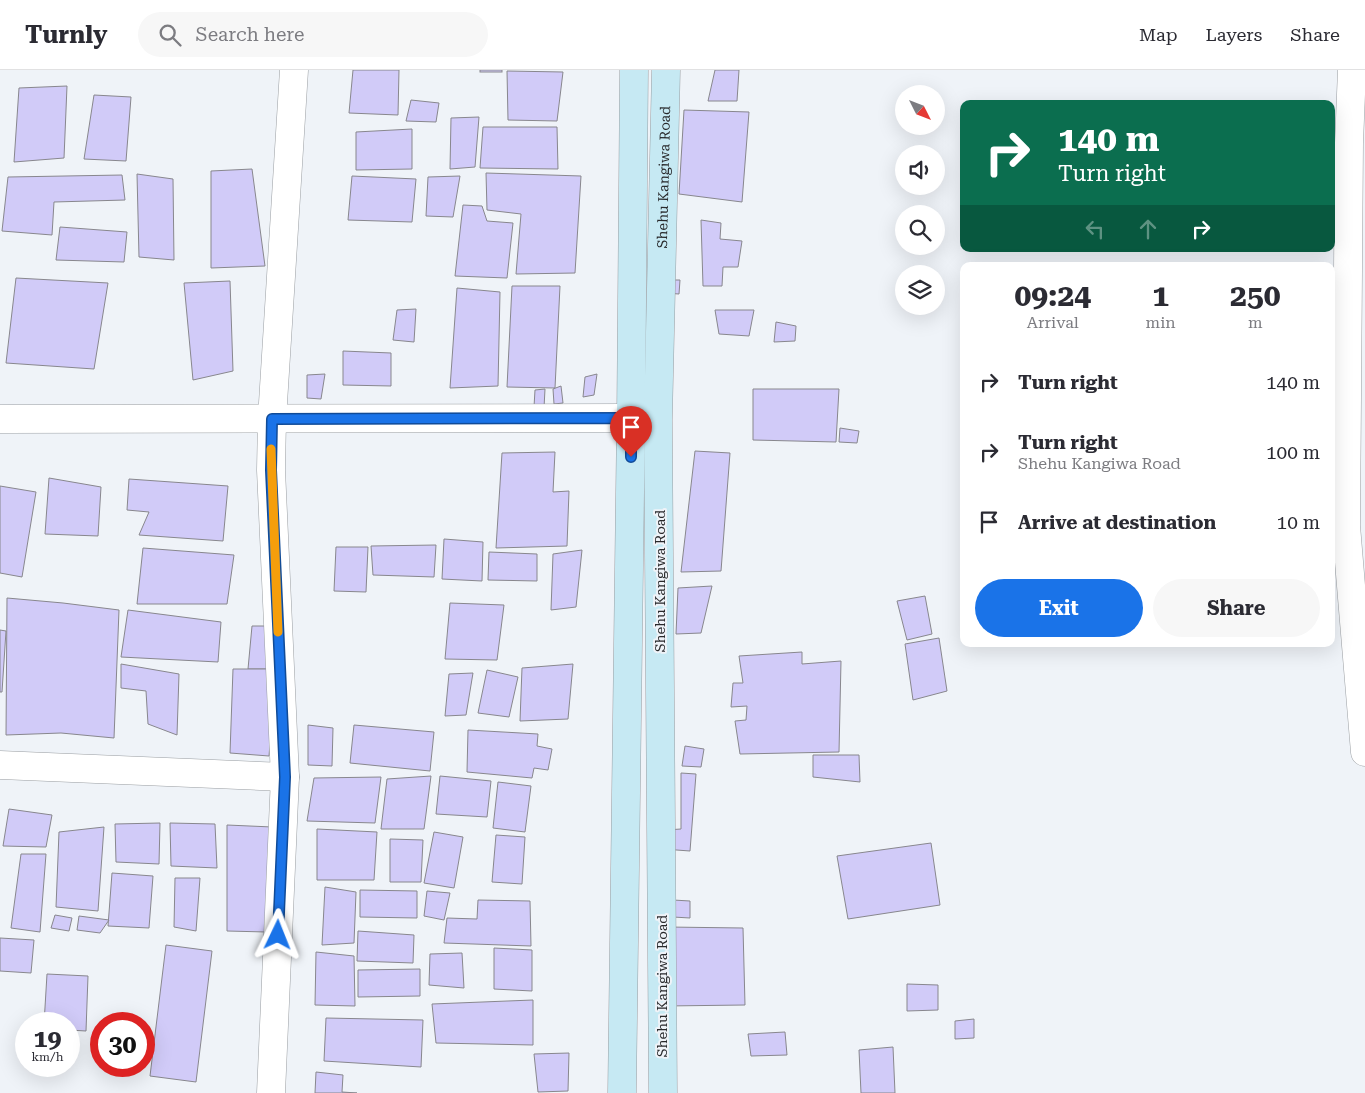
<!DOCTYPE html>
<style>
body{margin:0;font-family:"Roboto Serif",serif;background:#f7f7f7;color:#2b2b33;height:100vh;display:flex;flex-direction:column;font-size:19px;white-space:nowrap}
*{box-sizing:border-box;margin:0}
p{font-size:16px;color:#7c7c81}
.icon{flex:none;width:28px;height:28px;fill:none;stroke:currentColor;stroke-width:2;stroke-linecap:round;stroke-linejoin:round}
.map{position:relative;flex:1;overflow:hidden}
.drawer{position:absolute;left:960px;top:192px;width:375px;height:385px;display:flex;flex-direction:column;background:#fff;border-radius:10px;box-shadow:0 5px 20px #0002}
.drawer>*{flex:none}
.banner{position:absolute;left:960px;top:30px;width:375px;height:152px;border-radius:10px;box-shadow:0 5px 20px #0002;background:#0b6e4f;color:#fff;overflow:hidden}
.needle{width:32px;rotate:132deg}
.fabs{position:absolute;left:895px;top:15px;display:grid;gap:10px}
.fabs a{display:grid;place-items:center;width:50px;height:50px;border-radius:50%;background:#fff;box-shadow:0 5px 20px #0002;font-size:25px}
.speed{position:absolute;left:15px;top:942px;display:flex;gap:10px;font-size:25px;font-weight:700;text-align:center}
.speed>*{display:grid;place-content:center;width:65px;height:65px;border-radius:50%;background:#fff;box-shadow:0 5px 20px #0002;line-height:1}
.speed small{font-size:12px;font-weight:400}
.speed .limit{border:8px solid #d22;background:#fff;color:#111}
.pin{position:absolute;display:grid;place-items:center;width:42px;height:42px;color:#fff;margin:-51px -21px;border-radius:50% 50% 50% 0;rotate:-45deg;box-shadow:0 0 5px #0007}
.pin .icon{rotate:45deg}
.me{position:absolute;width:55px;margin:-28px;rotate:2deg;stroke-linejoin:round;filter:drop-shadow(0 0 4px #0008)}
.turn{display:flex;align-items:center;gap:18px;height:105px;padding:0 15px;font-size:22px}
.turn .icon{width:65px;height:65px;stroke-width:2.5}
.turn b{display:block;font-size:35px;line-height:42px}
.lanes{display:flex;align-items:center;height:48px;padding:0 15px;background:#0003;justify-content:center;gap:25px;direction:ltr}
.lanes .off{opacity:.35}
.eta{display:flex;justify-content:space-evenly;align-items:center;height:85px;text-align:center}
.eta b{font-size:30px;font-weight:700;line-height:35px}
.action{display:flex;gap:10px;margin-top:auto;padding:10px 15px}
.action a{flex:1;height:58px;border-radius:30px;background:#1a73e8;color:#fff;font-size:20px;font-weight:700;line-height:58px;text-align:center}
.action a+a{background:#f7f7f7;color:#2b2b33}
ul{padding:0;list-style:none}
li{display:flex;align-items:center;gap:15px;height:70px;padding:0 15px}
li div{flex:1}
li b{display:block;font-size:19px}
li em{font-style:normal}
header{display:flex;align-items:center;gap:30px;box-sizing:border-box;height:70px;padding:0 25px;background:#fff;border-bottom:1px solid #e1e1e2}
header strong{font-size:24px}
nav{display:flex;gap:28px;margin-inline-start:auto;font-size:18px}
.search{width:350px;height:45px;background:#f7f7f7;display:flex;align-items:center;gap:12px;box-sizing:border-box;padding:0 18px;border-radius:28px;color:#7c7c81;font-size:19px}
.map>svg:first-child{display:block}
.building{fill:#d1cbf8;stroke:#88878d}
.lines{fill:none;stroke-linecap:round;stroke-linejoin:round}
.minor-casing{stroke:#9a9ea2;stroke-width:29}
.secondary-casing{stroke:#9a9ea2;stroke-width:29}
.minor{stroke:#fff;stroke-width:28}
.secondary{stroke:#c6e9f3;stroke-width:28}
.route-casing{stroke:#114b97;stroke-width:12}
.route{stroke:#1a73e8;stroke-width:9}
.slow{stroke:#f59e0b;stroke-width:9}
.labels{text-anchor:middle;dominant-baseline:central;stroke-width:4;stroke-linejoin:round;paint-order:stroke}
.street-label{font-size:14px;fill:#28292b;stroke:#eff3f8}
</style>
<header>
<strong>Turnly</strong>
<div class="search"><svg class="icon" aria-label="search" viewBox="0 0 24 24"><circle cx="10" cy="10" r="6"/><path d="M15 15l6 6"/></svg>Search here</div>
<nav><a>Map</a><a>Layers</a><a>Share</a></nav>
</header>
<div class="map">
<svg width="1365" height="1023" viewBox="0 0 1365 1023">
<rect width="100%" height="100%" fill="#eff3f8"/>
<g class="building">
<polygon points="353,0 399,0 398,45 349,43"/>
<rect x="480" y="0" width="22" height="2"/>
<polygon points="715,0 739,0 737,31 708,31"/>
<polygon points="507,1 563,2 557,51 508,50"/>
<polygon points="67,16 64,88 14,92 19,18"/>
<polygon points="94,25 131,27 126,91 84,89"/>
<polygon points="411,30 439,33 436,52 406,51"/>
<polygon points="684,40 749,42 742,132 679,124"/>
<polygon points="479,47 475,97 450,99 451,48"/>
<polygon points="483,57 557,57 558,99 480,98"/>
<polygon points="412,59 412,99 356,100 356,62"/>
<polygon points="252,99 265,196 211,198 211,101"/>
<polygon points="486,103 581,106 575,203 516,204 521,144 487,140"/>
<polygon points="137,104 173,109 174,190 139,187"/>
<polygon points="122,105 125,130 54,132 52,165 2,161 8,107"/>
<polygon points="352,106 416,109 412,152 348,150"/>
<polygon points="460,106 453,147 426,146 428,107"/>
<polygon points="463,135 482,136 487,151 513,153 507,208 455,206"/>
<polygon points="701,150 721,153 720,169 742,171 738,197 723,197 722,216 703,216"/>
<polygon points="60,157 127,162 124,192 56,190"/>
<polygon points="16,208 108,213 94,299 6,293"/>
<polygon points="666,210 680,210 679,224 665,223"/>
<polygon points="230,211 233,301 193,310 184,213"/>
<polygon points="512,216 560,216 555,318 507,317"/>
<polygon points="457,218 500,222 498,316 450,318"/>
<polygon points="416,239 414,272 393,270 397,240"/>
<polygon points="715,240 754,240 749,266 719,264"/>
<polygon points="776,252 796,256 795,271 774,272"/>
<polygon points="343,281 391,283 391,316 343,315"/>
<polygon points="325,304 321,329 307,328 307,305"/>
<polygon points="597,304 594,325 583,327 585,307"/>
<polygon points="561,316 563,333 554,334 553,319"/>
<polygon points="545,319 544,338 534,337 535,320"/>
<polygon points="753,319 839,319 836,372 753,370"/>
<polygon points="840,358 859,361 857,373 839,372"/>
<polygon points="695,381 730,383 721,501 681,502"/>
<polygon points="555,382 553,422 569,421 567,476 496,478 502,383"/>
<polygon points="49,408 101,417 98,466 45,464"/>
<polygon points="129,409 228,416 223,471 139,465 149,442 127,440"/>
<polygon points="0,416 36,422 22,507 0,503"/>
<polygon points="444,469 483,472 482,511 442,509"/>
<polygon points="436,475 434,507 373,505 371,476"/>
<polygon points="336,477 368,477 366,522 334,521"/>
<polygon points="143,478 234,485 227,534 137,534"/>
<polygon points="582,480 576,537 551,540 553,484"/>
<polygon points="489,482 537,484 537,511 488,510"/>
<polygon points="712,516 701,563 676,564 678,518"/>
<polygon points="925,526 932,564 907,570 897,531"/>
<polygon points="7,528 63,533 119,540 114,668 61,663 6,665"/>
<polygon points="450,533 504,535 497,590 445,589"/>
<polygon points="128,540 221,552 218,592 121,587"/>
<polygon points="252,556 270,556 267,599 248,599"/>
<polygon points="0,560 6,561 2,622 0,622"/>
<polygon points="939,568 947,621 913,630 905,574"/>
<polygon points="802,582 802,594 841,591 839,682 740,684 735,651 746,650 747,636 731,637 733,613 743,613 739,586"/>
<polygon points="121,594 179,604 177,665 148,654 146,621 121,618"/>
<polygon points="573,594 568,649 520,651 522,598"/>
<polygon points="233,599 276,599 269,686 230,683"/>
<polygon points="487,600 518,607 509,647 478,643"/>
<polygon points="473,603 466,645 445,646 449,604"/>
<polygon points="308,655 333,658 332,696 308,695"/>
<polygon points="354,655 434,662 430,701 350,693"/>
<polygon points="468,660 538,664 537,676 552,679 548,700 534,698 532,708 467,702"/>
<polygon points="685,676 704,679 701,697 682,696"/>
<polygon points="813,685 859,685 860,712 813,707"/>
<polygon points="681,703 696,704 690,781 663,779 666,760 681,759"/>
<polygon points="431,706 424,759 381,759 387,709"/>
<polygon points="440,706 491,711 487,747 436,744"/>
<polygon points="381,707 375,753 307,751 314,708"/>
<polygon points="498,712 531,716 525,762 493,758"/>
<polygon points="9,739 52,745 46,777 3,776"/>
<polygon points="160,753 159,794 116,792 115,754"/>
<polygon points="170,753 215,754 217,798 171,796"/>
<polygon points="227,755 272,757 266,862 227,861"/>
<polygon points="104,757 98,841 56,837 59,762"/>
<polygon points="317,759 377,762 374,810 317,810"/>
<polygon points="434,762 463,767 454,818 424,813"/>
<polygon points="496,765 525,767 522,814 492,812"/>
<polygon points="390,769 423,770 421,812 390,812"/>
<polygon points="931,773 940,835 848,849 837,786"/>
<polygon points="21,784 46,784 40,862 11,858"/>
<polygon points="112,803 153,806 149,858 108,856"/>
<polygon points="175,808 200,808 196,861 174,857"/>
<polygon points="325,817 356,822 354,873 322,875"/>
<polygon points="360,820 417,821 417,848 360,847"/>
<polygon points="427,821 450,823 444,850 424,846"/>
<polygon points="478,830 530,831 531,876 444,873 447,848 477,849"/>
<polygon points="673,830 690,831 690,848 673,847"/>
<polygon points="55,845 72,848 69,861 51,858"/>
<polygon points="79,846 109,850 100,863 77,860"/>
<polygon points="667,857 743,858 745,935 665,936"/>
<polygon points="358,861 414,865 413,893 357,891"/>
<polygon points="0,868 34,870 31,903 0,901"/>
<polygon points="166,875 212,881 196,1012 150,1006"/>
<polygon points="494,878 532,880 532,921 494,919"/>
<polygon points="316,882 354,886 355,936 315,935"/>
<polygon points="462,883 464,918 429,915 430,884"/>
<polygon points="420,899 420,926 358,927 358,900"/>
<polygon points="47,904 88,906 86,961 69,960 69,954 44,954"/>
<polygon points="907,914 938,915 938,940 907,941"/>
<polygon points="533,930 533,975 436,973 432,934"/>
<polygon points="326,948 423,950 421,997 324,991"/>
<polygon points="974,949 974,968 955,969 955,951"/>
<polygon points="785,962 787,985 751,986 748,964"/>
<polygon points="893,977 895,1023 861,1023 859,980"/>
<polygon points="569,983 568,1021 538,1022 534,984"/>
<polygon points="316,1002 343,1005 342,1022 357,1023 315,1023"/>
</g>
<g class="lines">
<g class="minor-casing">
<g id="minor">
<polyline points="1352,0 1349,73 1346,456 1365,682"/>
<polyline points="0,349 631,348"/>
<polyline points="0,695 285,707"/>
<polyline points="271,1023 285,707 271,400 272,349 294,0"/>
</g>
</g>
<g class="secondary-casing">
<g id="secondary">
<polyline points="622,1023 631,348 634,0"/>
<path id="s1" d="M663,1023L658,350L666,0"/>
</g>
</g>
<use href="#minor" class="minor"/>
<use href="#secondary" class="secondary"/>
</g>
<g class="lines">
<g class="route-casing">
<polyline id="route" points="278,865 285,707 271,400 272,349 631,348 631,387"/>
</g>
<use href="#route" class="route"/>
<polyline class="slow" points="271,379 278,562"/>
</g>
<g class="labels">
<g class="street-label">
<text stroke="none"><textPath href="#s1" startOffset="916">Shehu Kangiwa Road</textPath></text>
<text transform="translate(660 511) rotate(-90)">Shehu Kangiwa Road</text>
<text transform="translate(662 916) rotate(-90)">Shehu Kangiwa Road</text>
</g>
</g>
</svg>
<div class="fabs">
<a><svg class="needle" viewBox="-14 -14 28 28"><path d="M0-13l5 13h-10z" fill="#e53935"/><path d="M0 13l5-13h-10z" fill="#7c7c81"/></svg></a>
<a><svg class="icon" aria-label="sound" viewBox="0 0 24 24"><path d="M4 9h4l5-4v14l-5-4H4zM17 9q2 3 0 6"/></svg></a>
<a><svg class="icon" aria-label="search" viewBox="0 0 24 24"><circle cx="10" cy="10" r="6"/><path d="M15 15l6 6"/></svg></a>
<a><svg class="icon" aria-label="layers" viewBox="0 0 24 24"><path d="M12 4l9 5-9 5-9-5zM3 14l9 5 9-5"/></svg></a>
</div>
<div class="speed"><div>19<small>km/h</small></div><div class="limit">30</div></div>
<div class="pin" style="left:631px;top:387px;background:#d93025"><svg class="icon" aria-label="arrive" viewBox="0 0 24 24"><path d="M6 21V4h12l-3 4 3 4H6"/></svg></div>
<svg class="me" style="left:278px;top:865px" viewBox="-20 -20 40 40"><path d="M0-17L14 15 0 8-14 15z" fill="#1a73e8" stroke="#fff" stroke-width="4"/></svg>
<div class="banner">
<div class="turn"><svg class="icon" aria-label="right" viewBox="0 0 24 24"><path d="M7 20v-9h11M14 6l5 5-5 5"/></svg><div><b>140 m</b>Turn right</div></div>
<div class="lanes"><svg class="icon off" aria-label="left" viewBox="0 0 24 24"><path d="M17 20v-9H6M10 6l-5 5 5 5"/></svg><svg class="icon off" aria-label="ahead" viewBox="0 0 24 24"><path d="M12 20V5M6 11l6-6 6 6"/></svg><svg class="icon" aria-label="right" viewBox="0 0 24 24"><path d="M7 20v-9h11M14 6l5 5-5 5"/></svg></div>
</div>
<section class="drawer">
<div class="eta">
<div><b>09:24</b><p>Arrival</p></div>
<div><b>1</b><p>min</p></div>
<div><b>250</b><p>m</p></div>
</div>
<ul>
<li><svg class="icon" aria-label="right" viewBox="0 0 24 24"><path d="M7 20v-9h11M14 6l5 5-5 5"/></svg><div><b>Turn right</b></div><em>140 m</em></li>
<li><svg class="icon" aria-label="right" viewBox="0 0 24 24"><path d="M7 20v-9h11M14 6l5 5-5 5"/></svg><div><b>Turn right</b><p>Shehu Kangiwa Road</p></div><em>100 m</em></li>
<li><svg class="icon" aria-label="arrive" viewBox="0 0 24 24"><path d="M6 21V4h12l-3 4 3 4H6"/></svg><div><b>Arrive at destination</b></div><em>10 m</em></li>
</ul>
<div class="action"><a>Exit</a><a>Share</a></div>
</section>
</div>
